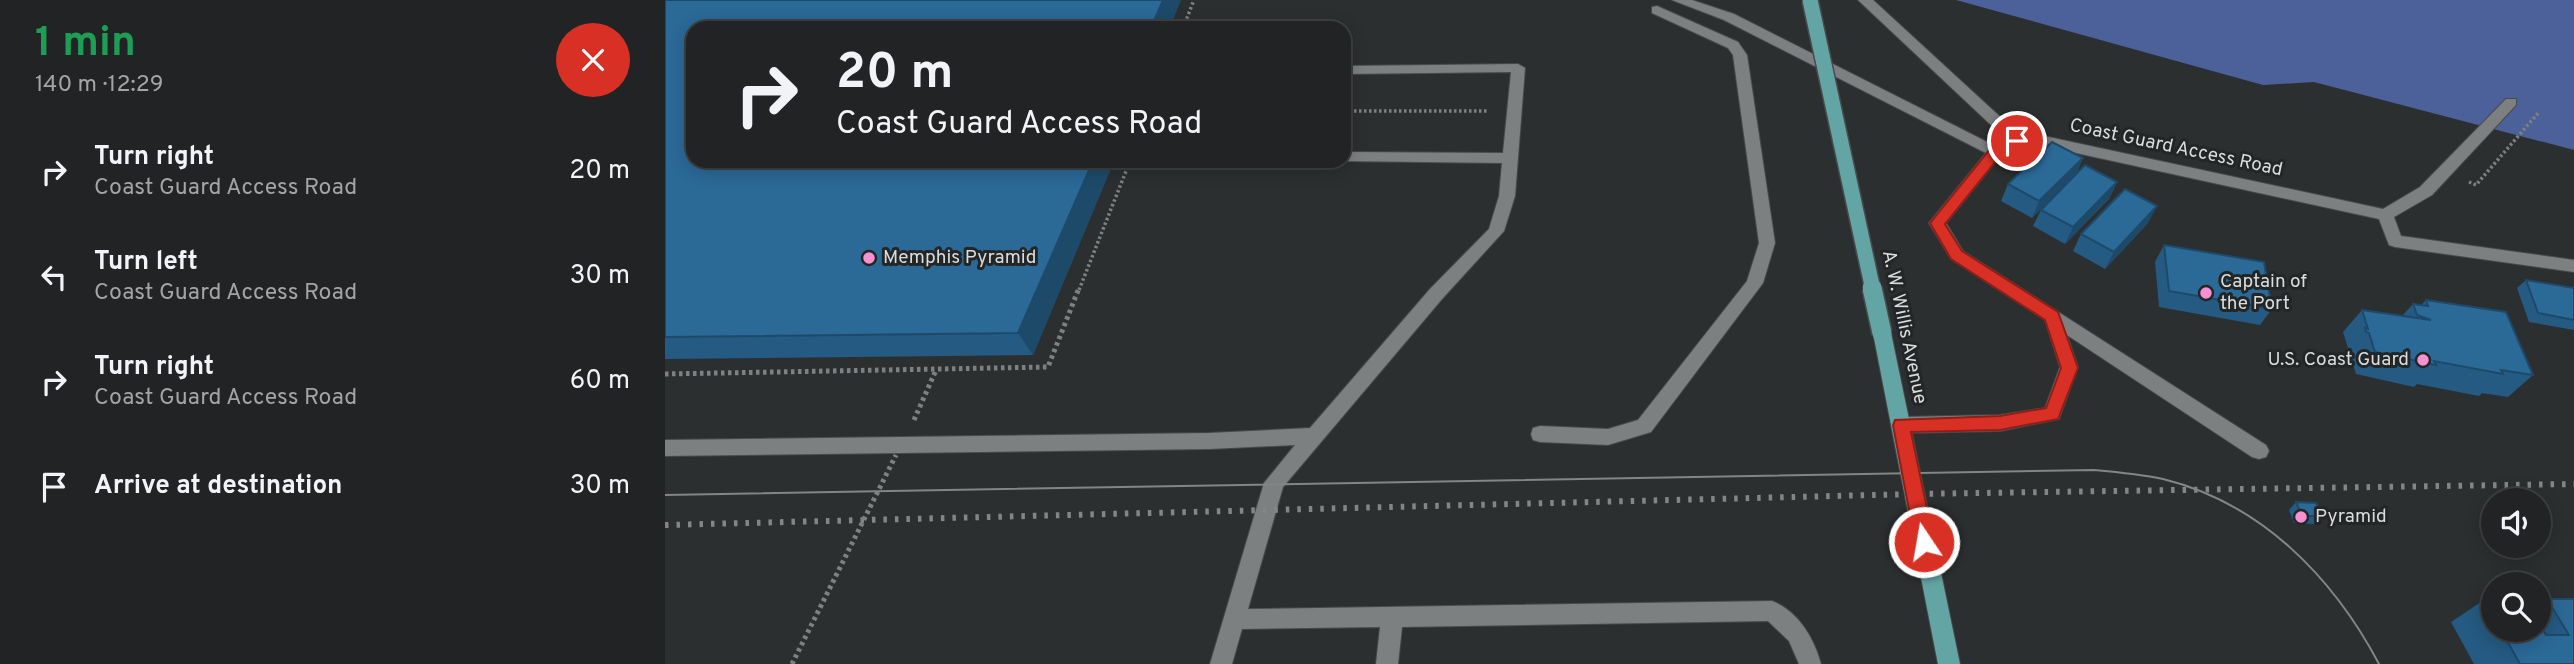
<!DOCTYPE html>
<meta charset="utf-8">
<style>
body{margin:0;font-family:Overpass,sans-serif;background:#2d2f31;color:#f1f3f6;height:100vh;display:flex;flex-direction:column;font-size:26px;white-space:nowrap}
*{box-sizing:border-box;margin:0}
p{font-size:23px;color:#a2a4a6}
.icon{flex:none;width:38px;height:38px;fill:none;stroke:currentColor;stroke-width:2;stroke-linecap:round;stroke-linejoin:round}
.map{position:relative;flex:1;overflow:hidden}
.drawer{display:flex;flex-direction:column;background:#212324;width:665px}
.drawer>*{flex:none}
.guide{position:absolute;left:21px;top:21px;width:665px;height:147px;border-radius:21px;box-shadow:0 4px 18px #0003,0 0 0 2px #3e4041;background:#212324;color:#f1f3f6;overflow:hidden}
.tools{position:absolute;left:1816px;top:488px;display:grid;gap:14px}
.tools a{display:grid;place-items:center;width:70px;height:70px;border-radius:50%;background:#212324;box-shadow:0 4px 18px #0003,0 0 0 2px #3e4041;font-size:35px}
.pin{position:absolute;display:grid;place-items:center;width:60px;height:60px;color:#fff;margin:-30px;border:4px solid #fff;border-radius:50%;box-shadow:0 2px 7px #0007}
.me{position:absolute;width:77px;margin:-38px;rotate:348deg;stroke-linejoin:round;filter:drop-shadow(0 0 5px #0008)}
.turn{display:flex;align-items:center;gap:24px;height:147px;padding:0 35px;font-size:32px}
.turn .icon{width:91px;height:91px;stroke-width:2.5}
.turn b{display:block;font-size:49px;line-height:60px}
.round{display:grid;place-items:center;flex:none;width:74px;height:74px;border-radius:37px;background:#2d2f31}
.head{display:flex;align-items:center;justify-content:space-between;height:119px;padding:0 35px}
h1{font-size:42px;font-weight:700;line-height:52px;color:#1e9e55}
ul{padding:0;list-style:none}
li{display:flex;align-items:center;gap:21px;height:105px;padding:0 35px}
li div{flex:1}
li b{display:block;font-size:26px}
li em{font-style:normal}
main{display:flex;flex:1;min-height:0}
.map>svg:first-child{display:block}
.water{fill:#4c609a}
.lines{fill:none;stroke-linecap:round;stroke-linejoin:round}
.minor-casing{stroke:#484a4b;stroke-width:2}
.major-casing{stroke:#484a4b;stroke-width:2}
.path-far1{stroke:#7e8081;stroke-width:3.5;stroke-dasharray:2.5 2.5;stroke-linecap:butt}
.path{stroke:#7e8081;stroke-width:5;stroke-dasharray:3.5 3.5;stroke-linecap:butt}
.minor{fill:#7c8081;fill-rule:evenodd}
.major{fill:#63a5a4;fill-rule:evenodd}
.tram{stroke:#838586;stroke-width:2}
.rail{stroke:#838586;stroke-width:6;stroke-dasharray:3.5 8;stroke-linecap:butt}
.major-bridge-far1-casing{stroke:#484a4b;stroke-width:18;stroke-linecap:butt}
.major-bridge-casing{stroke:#484a4b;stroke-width:22;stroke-linecap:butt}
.path-bridge{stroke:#7e8081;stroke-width:5;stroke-dasharray:3.5 3.5;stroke-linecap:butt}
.major-bridge-far1{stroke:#63a5a4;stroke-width:15}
.major-bridge{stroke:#63a5a4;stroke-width:19}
.wall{fill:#255a82}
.shaded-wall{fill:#1e4a6a}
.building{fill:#2b6997;stroke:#1e4a6a;stroke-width:2}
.route{fill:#d93025;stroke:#8d1f18;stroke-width:2}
.poi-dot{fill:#f690d0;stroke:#232627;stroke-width:2.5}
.labels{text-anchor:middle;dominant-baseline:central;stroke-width:6;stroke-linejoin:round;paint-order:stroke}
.street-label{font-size:19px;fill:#dadcdc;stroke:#232627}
.poi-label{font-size:19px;fill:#dadcdc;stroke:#232627;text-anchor:start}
</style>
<main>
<section class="drawer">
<div class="head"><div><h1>1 min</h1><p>140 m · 12:29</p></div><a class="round" style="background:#d93025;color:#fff"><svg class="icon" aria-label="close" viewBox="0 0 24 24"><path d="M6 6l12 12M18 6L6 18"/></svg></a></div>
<ul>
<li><svg class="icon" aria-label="right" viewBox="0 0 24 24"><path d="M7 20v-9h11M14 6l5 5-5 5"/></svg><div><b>Turn right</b><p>Coast Guard Access Road</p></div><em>20 m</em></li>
<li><svg class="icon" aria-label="left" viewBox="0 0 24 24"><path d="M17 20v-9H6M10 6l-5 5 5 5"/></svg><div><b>Turn left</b><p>Coast Guard Access Road</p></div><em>30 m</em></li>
<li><svg class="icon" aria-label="right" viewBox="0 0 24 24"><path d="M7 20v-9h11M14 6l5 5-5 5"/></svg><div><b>Turn right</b><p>Coast Guard Access Road</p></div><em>60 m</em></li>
<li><svg class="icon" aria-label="arrive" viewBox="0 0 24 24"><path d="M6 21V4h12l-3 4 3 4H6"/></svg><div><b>Arrive at destination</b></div><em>30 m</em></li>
</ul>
</section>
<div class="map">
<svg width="1909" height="664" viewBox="0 0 1909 664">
<rect width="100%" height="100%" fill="#2c2f30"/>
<polygon class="water" points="1291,0 1909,0 1909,150 1649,82 1598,85"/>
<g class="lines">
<g class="minor-casing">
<g id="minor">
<polygon points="1007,0 1027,0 1069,14 1330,146 1342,140 1193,0 1208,0 1356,136 1379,136 1718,209 1755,187 1841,99 1851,99 1851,105 1767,195 1729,217 1736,236 1909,260 1909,272 1730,247 1724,245 1714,219 1379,146 1354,146 1335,156 1281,223 1298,251 1601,445 1604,451 1601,457 1594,459 1587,457 1402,335 1413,367 1394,419 1335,431 1236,433 1229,431 1227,425 1229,419 1236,417 1335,415 1380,408 1395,367 1380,320 1286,259 1264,223 1321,153 1059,20"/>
<polygon points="992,6 1073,42 1082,55 1110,243 1098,283 986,432 943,445 875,442 868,440 866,434 868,428 875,426 943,429 973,420 1082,281 1094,243 1068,55 1063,48 987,13 987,7"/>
<path d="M853,64L860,68L850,196L839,231L777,299L618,487L583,609L1107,601C1133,611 1149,638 1156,664H1134L1124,641L1103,621L737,627L733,664H711L715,627L577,629L567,664H545L599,483L630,445L544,449L0,456V440L544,433L645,428L765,289L824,229L834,196L837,163L675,161H679V152L838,153L846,72L679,74V66Z"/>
</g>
</g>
<g class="major-casing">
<polygon id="major" points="1217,326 1223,328 1226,333 1295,664 1273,664 1208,333 1211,328"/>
</g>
<g class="path-far1">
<polyline points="518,28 529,0"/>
<polyline points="679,111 824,111"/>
<polyline points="1804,182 1811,185 1874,112"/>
<polyline points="414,290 465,161"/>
</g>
<g class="path">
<polyline points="0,374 383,367 414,288"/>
<polyline points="249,420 271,370"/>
</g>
<use href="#minor" class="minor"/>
<use href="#major" class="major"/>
<path class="tram" d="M0,495L1429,470C1452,472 1475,474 1498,479C1596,503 1668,577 1714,664"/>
<polyline class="rail" points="0,525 1249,494 1909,484"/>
<g class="major-bridge-far1-casing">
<polyline id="major-bridge-far1" points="1145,0 1208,290"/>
</g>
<g class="major-bridge-casing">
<polyline id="major-bridge" points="1207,288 1217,333"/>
</g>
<polyline class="path-bridge" points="127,664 231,455"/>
<use href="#major-bridge-far1" class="major-bridge-far1"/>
<use href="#major-bridge" class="major-bridge"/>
</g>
<g class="wall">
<polygon points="0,0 449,161 368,355 0,359"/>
<polygon points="1418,158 1411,174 1452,182 1444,199 1400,244 1368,226 1376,210 1404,181 1367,218 1336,201 1343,184"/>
<polygon points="1483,223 1440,269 1408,251 1416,234"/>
<polygon points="1499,245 1607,309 1595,325 1494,307 1490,262"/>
<polygon points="1861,280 1909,288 1909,330 1864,322 1852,288"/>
<polygon points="1761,300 1868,375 1843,397 1817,393 1814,396 1752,384 1749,387 1691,374 1685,355 1682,355 1681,350 1683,348 1678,332 1697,310 1737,316 1748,304 1756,305"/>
<polygon points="1631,502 1657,516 1649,524 1629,523 1624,510"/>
<polygon points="1882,599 1909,599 1909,664 1809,664 1786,622 1819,600 1829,600 1829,630 1874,630 1874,604"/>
</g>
<g class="shaded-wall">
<polygon points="498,0 516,0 505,28 486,28"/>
<polygon points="1418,158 1411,175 1367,218 1374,201"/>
<polygon points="428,161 449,161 368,355 353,333"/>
<polygon points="1452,182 1444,199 1400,244 1408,227"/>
<polygon points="1492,206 1483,223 1440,269 1449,252"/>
</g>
<g class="building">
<polygon points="0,0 498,0 486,28 28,28 28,161 428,161 353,333 0,337"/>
<polygon points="1387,142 1418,158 1374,201 1343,184"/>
<polygon points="1420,165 1452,182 1408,227 1376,210"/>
<polygon points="1460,189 1492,206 1449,252 1416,234"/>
<polygon points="1499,245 1599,262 1607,309 1504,291"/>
<polygon points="1861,280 1909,288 1909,320 1873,313"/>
<polygon points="1761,300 1841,312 1868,375 1836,370 1838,374 1769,361 1771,365 1710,352 1704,333 1701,332 1700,328 1703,329 1697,310 1766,320 1752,315 1748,304 1763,306"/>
<polygon points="1631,502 1651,503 1657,516 1637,516"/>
<polygon points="1882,599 1909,599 1909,664 1855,664 1836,630 1874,630 1874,623 1881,635 1904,635"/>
<polygon points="1819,600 1829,600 1829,618"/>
</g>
<polygon class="route" points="1352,137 1357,138 1357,145 1335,156 1280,224 1297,251 1393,312 1413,368 1393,419 1335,430 1246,432 1269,542 1266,548 1259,551 1253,548 1250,542 1228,425 1230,420 1335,416 1381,408 1396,368 1380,320 1286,259 1265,223 1325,149"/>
<g class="poi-dot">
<circle cx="204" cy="258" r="7"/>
<circle cx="1541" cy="293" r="7"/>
<circle cx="1758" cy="360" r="7"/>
<circle cx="1636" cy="517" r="7"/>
</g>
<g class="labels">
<g class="street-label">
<text transform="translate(1511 148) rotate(12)">Coast Guard Access Road</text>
<text transform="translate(1239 327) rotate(78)">A. W. Willis Avenue</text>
</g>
<g class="poi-label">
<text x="218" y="258">Memphis Pyramid</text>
<text x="1555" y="282">Captain of<tspan x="1555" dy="22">the Port</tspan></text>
<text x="1744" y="360" text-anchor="end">U.S. Coast Guard</text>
<text x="1650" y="517">Pyramid</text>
</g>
</g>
</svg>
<div class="tools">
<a><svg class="icon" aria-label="sound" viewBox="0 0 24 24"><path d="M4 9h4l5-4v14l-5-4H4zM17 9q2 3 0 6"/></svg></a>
<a><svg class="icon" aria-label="search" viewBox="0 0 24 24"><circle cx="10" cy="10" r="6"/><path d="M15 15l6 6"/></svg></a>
</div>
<div class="pin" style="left:1352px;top:141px;background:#d93025"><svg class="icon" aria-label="arrive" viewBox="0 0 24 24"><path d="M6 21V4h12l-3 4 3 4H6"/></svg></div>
<svg class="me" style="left:1259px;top:542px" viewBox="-20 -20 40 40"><circle r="17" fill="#d93025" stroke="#fff" stroke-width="3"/><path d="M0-11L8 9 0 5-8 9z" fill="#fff"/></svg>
<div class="guide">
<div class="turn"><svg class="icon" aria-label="right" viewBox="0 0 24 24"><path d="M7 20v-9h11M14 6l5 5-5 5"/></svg><div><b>20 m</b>Coast Guard Access Road</div></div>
</div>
</div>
</main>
